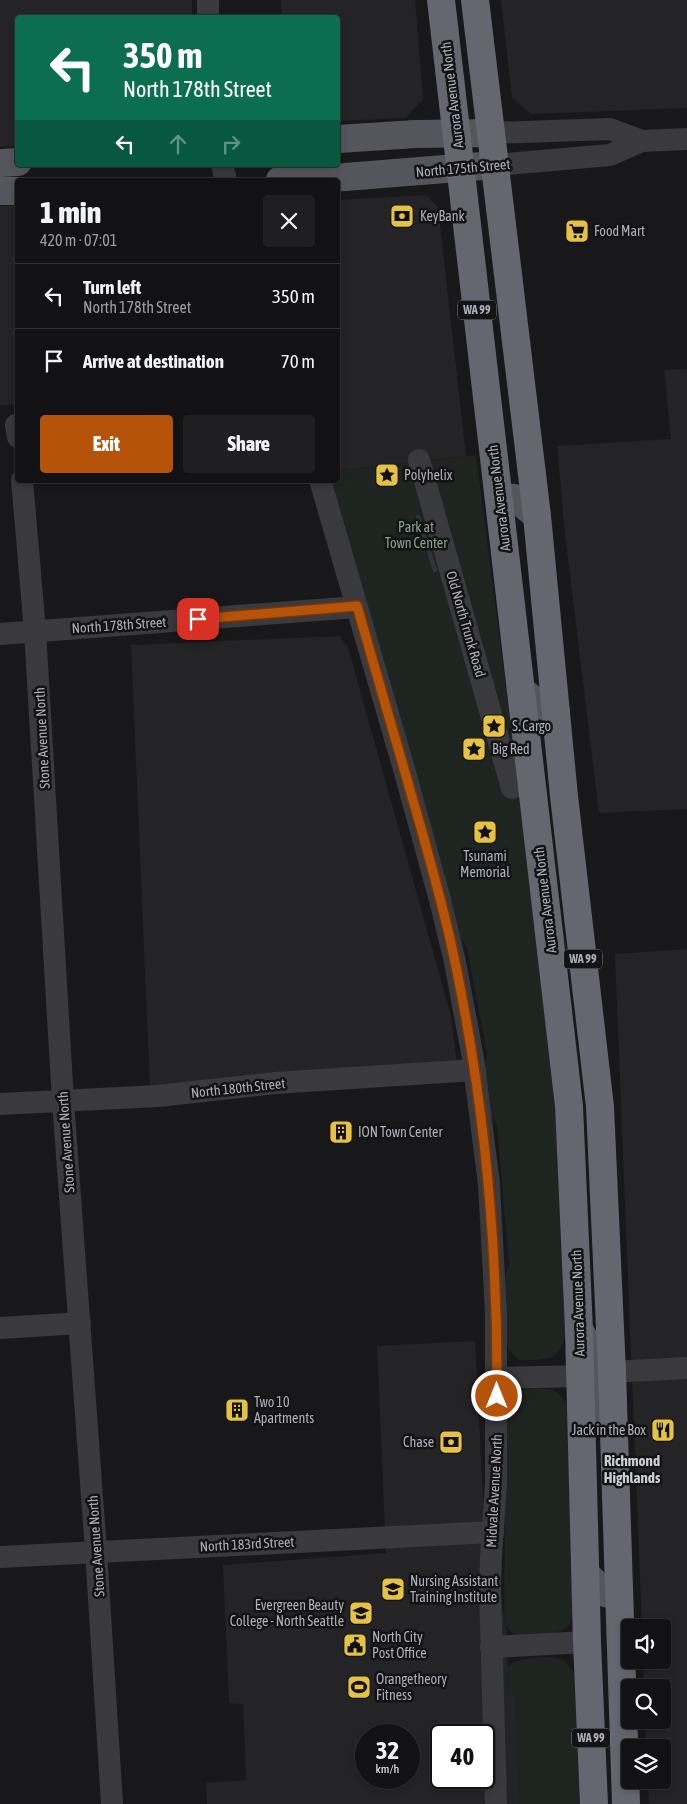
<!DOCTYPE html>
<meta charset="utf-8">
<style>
body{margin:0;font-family:"Asap Condensed",sans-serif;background:#1f1f21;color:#f1f3f6;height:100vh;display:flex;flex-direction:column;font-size:19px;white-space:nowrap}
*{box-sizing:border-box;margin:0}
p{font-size:16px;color:#9c9da0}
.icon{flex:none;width:28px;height:28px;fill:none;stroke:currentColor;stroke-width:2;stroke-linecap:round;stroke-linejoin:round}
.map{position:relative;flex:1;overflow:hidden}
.sheet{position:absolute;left:15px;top:178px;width:325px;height:305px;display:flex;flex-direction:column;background:#121113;border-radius:5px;box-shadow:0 2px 8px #0003,0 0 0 1px #313133}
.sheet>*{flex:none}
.banner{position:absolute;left:15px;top:15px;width:325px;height:152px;border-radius:5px;box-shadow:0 2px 8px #0003,0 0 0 1px #313133;background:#0b6e4f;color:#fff;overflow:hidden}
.tools{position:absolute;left:621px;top:1619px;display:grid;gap:10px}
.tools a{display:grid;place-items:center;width:50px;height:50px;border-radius:5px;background:#121113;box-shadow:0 2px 8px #0003,0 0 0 1px #313133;font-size:25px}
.speed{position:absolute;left:355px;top:1724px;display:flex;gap:10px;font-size:25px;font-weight:700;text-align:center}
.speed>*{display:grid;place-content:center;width:65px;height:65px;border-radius:50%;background:#121113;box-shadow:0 2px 8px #0003,0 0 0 1px #313133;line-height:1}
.speed small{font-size:12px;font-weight:400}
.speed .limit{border:2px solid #111;border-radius:8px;background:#fff;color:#111}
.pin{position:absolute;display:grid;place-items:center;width:42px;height:42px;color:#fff;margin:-21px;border-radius:10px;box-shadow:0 2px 8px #0006}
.me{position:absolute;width:55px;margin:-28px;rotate:0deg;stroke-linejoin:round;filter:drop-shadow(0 0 4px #0008)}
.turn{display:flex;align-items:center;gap:18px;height:105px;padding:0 25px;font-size:22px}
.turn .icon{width:65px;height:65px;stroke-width:2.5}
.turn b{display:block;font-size:35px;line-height:42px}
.lanes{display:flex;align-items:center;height:48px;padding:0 25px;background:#0003;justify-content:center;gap:25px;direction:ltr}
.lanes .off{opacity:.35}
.round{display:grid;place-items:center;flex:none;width:52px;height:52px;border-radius:5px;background:#1f1f21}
.head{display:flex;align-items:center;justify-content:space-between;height:85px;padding:0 25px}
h1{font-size:30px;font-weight:800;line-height:38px}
.cta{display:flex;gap:10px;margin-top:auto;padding:10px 25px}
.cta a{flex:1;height:58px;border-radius:5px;background:#b45309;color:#fff;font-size:20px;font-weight:800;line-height:58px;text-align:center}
.cta a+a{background:#1f1f21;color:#f1f3f6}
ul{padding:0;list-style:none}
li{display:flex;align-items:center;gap:15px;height:65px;padding:0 25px;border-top:1px solid #313133}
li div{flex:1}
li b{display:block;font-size:19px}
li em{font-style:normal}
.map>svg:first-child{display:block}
.built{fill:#242426;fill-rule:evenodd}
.green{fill:#1e241f}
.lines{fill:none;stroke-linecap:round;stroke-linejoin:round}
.stream{stroke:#2e343c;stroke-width:4.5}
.minor{stroke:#39393e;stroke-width:22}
.major{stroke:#55565d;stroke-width:28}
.highway{stroke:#65666f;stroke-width:28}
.route-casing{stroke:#753606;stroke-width:12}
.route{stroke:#b45309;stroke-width:9}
.labels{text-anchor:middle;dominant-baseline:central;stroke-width:5;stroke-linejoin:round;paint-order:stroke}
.shield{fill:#131214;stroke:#7d7e87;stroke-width:1}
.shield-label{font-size:12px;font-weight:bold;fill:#abadb8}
.street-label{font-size:14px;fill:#abadb8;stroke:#131214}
.poi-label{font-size:14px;fill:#abadb8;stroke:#131214;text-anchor:start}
.park-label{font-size:14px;fill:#83a289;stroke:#131214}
.neighbourhood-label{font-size:15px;font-weight:bold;fill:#cbcdd4;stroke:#131214}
</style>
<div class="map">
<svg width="687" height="1804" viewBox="0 0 687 1804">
<rect width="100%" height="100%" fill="#181719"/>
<g class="built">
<polygon points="0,0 192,0 192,17 18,18 17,146 0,147"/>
<polygon points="281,0 415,0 423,99 405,118 338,121 338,18 282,17"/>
<polygon points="501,0 687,0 687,108 531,114 512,98"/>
<polygon points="426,195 438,207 466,456 342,470 338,463 338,200"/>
<polygon points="0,206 17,206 18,404 0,405"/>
<polygon points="687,369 687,809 599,813 565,534 557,446 671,439 664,370"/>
<polygon points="339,636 348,647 451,1016 458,1072 150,1088 131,645"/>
<polygon points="687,949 687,1804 649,1804 648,1780 662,1780 662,1748 646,1747 645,1720 662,1720 662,1688 644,1687 643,1660 662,1660 662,1628 642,1627 615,954"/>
<path d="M475,1341L484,1511L506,1626L508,1667L507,1695L516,1694L519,1804H207L206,1783L246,1780L243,1704L229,1703L223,1565L386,1553L377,1346ZM366,1735H409V1778H366ZM441,1735H484V1778H441Z"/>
</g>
<g class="green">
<path d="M476,455L541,959L553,1072L566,1332C562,1362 544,1360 519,1360L509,1350L505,1336L504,1279L509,1266L497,1126L489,1112L483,1073L487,1054L467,948L456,931L328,480H338V471L342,470Z"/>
<path d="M535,1388C552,1388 561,1391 568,1408L573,1610C572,1616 572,1621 569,1625C560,1636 520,1640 510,1631C505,1627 505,1619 504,1613L506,1406C510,1391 521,1390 535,1388Z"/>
<path d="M550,1657C565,1659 571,1665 576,1679L580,1804H519L516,1695H507L508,1667C520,1656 535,1658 550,1657Z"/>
</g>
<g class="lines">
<polyline class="stream" points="418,517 435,570"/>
<g class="minor">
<polyline points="208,0 208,18"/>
<polyline points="491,133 610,129 642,141 687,139"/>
<polyline points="222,165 226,180"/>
<polyline points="495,165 610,155 642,141"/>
<polyline points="16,425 18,437"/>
<polyline points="419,460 512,788"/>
<polyline points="22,480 35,631 63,1101 96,1551 112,1804"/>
<polyline points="320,480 404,769 440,900 455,962 473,1058 489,1184 496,1314 496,1483 491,1558 490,1588 496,1804"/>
<polyline points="0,634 357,607"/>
<polyline points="0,1104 158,1096 275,1083 475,1070"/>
<polyline points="0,1328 80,1323"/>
<polyline points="612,1372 687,1368"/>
<polyline points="497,1378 581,1376"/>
<polyline points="0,1557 493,1532"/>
<polyline points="491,1647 587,1642"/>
</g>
<g class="major">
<polyline points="338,139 416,134 491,133"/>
<polyline points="0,163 18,162"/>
<polyline points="280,180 345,177 495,165"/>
<polyline points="0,191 18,191"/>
<polyline points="499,497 515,498 537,516"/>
<polyline points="521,690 539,704 556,711"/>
<polyline points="579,1330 594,1353 612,1372"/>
<polyline points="581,1376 599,1393 612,1430"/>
<polyline points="586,1574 605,1593 619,1596"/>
</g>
<g class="highway">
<polyline points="441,0 569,1106 579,1330 587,1642 594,1804"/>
<polyline points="475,0 537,516 564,796 600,1107 612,1372 626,1804"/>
</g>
</g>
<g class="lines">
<g class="route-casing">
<path id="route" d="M198,619L357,606C378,680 400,754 421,828C433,872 446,917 455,962C485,1105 498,1250 497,1396"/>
</g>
<use href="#route" class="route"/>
</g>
<defs>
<g id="bank-square" transform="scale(1.25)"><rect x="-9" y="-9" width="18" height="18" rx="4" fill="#e5c244" stroke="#131214"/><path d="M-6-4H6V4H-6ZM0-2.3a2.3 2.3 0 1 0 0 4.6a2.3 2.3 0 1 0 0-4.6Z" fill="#111"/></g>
<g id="supermarket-square" transform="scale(1.25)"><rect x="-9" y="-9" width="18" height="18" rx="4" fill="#e5c244" stroke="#131214"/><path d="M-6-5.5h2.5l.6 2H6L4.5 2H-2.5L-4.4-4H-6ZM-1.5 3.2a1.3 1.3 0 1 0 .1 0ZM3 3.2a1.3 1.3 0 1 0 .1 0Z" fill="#111"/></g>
<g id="sight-square" transform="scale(1.25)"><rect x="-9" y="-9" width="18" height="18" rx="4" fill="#e5c244" stroke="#131214"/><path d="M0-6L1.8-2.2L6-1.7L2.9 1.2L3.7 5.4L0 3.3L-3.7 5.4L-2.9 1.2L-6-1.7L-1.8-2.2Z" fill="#111"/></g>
<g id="building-square" transform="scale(1.25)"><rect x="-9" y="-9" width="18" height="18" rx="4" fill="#e5c244" stroke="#131214"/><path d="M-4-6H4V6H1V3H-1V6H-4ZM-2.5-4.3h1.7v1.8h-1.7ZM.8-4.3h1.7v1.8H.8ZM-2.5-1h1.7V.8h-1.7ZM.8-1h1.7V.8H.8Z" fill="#111"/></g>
<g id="restaurant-square" transform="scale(1.25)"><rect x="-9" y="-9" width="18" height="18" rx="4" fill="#e5c244" stroke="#131214"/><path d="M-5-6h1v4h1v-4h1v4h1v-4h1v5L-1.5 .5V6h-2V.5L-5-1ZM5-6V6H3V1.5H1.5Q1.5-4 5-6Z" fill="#111"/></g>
<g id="university-square" transform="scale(1.25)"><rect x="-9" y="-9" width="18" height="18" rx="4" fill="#e5c244" stroke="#131214"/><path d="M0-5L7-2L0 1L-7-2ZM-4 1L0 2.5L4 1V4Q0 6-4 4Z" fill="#111"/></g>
<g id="civic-square" transform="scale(1.25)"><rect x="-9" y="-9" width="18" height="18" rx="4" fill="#e5c244" stroke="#131214"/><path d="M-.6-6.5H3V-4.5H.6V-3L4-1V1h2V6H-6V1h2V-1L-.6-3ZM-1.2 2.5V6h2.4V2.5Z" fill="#111"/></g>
<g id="stadium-square" transform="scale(1.25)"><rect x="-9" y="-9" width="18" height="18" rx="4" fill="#e5c244" stroke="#131214"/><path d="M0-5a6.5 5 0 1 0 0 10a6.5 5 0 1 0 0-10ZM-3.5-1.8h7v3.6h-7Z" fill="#111"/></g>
</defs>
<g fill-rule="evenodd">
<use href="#bank-square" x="402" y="216"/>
<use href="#supermarket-square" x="577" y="231"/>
<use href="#sight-square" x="387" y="475"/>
<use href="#sight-square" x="494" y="726"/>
<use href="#sight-square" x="474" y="749"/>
<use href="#sight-square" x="485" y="832"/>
<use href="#building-square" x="341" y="1132"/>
<use href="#building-square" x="237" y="1410"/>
<use href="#restaurant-square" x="663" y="1430"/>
<use href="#bank-square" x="451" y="1442"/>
<use href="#university-square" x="393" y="1589"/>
<use href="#university-square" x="361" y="1613"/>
<use href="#civic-square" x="355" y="1645"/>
<use href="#stadium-square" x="359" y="1687"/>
</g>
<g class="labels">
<g class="shield">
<rect x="458" y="300.5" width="38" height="19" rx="4"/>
<rect x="564" y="949.5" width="38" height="19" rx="4"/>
<rect x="572" y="1728.5" width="38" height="19" rx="4"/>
</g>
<g class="shield-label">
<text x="477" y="310">WA 99</text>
<text x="583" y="959">WA 99</text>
<text x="591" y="1738">WA 99</text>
</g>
<g class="street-label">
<text transform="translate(452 95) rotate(-97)">Aurora Avenue North</text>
<text transform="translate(463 168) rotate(-5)">North 175th Street</text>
<text transform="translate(499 498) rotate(-97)">Aurora Avenue North</text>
<text transform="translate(466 624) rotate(74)">Old North Trunk Road</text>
<text transform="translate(119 625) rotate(-4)">North 178th Street</text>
<text transform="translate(42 738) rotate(-93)">Stone Avenue North</text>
<text transform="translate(545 900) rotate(-97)">Aurora Avenue North</text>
<text transform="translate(238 1088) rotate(-6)">North 180th Street</text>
<text transform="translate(66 1142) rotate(-94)">Stone Avenue North</text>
<text transform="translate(578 1303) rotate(-92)">Aurora Avenue North</text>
<text transform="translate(494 1491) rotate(-87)">Midvale Avenue North</text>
<text transform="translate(247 1544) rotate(-3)">North 183rd Street</text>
<text transform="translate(96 1546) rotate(-94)">Stone Avenue North</text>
</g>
<g class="poi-label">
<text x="420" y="216">KeyBank</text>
<text x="594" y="231">Food Mart</text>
<text x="404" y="475">Polyhelix</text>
<text x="512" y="726">S. Cargo</text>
<text x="492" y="749">Big Red</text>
<text x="485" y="856" text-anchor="middle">Tsunami<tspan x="485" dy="16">Memorial</tspan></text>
<text x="358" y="1132">ION Town Center</text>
<text x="254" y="1402">Two 10<tspan x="254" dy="16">Apartments</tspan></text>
<text x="646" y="1430" text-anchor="end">Jack in the Box</text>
<text x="434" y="1442" text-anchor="end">Chase</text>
<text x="410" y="1581">Nursing Assistant<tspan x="410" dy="16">Training Institute</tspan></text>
<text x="344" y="1605" text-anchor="end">Evergreen Beauty<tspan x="344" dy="16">College - North Seattle</tspan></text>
<text x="372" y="1637">North City<tspan x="372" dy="16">Post Office</tspan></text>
<text x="376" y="1679">Orangetheory<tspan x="376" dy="16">Fitness</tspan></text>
</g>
<g class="park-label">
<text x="416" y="527">Park at<tspan x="416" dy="16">Town Center</tspan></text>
</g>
<g class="neighbourhood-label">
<text x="632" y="1460">Richmond<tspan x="632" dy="17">Highlands</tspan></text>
</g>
</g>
</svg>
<div class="tools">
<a><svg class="icon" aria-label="sound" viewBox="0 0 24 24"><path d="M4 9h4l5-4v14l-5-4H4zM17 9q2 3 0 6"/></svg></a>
<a><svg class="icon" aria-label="search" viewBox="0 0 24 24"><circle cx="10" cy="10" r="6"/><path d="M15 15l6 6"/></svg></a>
<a><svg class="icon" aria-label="layers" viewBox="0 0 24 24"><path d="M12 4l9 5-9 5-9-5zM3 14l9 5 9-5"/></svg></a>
</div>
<div class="speed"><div>32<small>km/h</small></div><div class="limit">40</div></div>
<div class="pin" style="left:198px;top:619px;background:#d93025"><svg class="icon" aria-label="arrive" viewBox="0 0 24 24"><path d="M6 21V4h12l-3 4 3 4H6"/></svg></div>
<svg class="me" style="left:497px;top:1396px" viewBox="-20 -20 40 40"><circle r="17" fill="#b45309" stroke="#fff" stroke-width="3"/><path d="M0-11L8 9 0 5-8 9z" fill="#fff"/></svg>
<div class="banner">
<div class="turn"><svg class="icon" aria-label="left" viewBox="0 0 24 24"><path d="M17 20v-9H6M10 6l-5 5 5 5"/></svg><div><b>350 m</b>North 178th Street</div></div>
<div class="lanes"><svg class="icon" aria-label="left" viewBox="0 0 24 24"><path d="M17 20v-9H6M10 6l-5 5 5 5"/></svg><svg class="icon off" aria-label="ahead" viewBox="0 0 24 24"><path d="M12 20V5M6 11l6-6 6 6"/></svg><svg class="icon off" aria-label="right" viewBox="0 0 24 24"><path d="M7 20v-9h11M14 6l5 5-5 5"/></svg></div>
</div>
<section class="sheet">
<div class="head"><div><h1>1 min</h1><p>420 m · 07:01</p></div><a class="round"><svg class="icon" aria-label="close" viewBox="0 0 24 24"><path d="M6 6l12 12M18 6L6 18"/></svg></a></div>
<ul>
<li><svg class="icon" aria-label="left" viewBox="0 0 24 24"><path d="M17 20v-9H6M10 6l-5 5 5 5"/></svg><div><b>Turn left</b><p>North 178th Street</p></div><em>350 m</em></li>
<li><svg class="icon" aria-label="arrive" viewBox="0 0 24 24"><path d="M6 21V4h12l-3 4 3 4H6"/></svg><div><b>Arrive at destination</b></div><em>70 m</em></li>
</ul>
<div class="cta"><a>Exit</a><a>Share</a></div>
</section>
</div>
